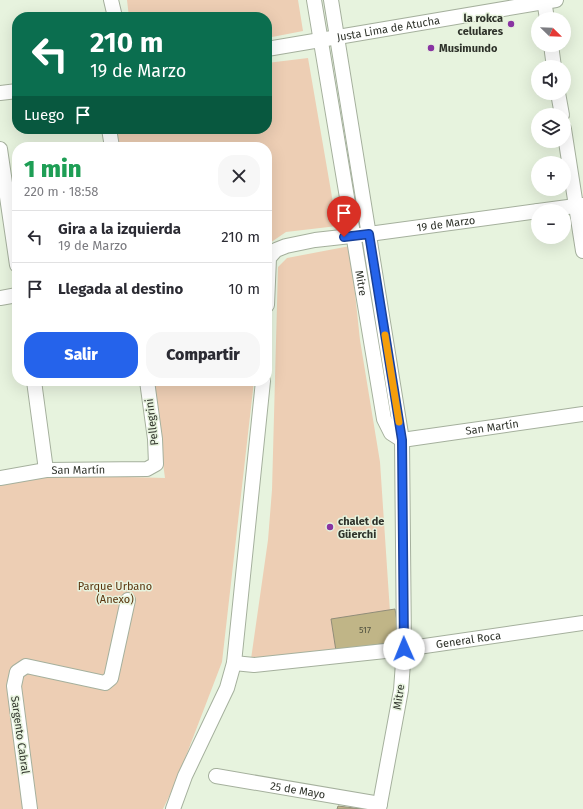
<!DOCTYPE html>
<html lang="es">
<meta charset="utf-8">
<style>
body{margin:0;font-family:"Fira Sans",sans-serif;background:#f7f7f7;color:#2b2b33;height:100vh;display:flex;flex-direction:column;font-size:15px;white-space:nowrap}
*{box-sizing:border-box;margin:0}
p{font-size:13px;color:#7c7c81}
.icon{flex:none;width:22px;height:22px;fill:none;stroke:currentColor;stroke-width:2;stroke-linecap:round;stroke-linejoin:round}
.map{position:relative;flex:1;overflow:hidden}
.details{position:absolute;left:12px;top:142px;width:260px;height:244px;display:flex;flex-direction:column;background:#fff;border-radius:16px;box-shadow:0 4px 16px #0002}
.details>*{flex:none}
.top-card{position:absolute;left:12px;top:12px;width:260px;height:122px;border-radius:16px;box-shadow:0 4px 16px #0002;background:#0b6e4f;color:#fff;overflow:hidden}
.needle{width:26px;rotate:113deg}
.controls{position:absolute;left:531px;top:12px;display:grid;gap:8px}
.controls a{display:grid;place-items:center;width:40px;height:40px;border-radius:50%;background:#fff;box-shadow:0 4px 16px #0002;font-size:20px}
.pin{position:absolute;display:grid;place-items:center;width:34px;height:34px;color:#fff;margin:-41px -17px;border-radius:50% 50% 50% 0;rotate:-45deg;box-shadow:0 0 4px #0007}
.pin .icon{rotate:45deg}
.me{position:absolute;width:44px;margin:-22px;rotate:359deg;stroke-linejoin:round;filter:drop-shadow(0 0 3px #0008)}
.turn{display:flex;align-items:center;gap:14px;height:84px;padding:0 12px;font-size:18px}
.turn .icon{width:52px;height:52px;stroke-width:2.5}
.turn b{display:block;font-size:28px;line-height:34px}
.then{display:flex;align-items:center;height:38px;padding:0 12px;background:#0003;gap:8px;font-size:15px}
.round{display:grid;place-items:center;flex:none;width:42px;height:42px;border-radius:16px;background:#f7f7f7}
.overview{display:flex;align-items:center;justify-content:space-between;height:68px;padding:0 12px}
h1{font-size:24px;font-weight:800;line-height:30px;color:#1e9e55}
.button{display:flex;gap:8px;margin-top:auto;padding:8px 12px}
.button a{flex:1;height:46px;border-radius:16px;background:#2563eb;color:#fff;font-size:16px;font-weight:800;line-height:46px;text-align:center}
.button a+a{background:#f7f7f7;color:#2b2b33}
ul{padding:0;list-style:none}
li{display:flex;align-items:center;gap:12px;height:52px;padding:0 12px;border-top:1px solid #e1e1e2}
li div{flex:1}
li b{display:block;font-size:15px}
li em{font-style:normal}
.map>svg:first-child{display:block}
.green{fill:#edceb4}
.building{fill:#c0b587;stroke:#918d79}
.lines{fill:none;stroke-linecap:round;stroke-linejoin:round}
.minor-casing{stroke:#a5b09d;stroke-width:16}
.minor{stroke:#fff;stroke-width:14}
.route-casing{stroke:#184099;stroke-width:10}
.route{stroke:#2563eb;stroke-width:7}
.slow{stroke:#f59e0b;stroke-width:7}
.poi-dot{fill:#8934a2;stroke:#e7f3de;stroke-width:1.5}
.labels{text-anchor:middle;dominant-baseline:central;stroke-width:3;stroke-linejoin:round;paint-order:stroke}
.number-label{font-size:9px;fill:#525341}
.poi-label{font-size:11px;font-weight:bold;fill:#2e322a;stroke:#e7f3de;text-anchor:start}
.street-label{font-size:11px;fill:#2e322a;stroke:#e7f3de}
.park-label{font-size:11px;fill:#5a340d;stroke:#e7f3de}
</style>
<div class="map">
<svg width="583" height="809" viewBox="0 0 583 809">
<rect width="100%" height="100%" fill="#e7f3de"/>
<g class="green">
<polygon points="127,0 298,0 303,31 267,38 267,17 129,17"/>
<polygon points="308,58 337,226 286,232 267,245 267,147 114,147 111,129 267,129 267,63"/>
<polygon points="350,246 360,340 380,462 392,642 251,659 268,540 272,490 278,267 287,258"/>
<polygon points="152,381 254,381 222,662 176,782 163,809 0,809 0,484 51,475 165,478"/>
</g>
<g class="building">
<polygon points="395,609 400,641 336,651 331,619"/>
<polygon points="338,806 362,809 337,809"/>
</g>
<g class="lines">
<g class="minor-casing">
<g id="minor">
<polyline points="111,0 115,17"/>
<path id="s1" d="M314,0L384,419L391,433L402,440"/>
<polyline points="331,0 402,440 404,649 401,690 379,809"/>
<polyline points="544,0 547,19"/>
<polyline points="551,45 554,67"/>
<path id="s2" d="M267,49L556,0"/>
<polyline points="0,93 17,91"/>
<polyline points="558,93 562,115"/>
<polyline points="109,129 112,147"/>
<polyline points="564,129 583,251"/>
<polyline points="0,149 17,265"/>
<polyline points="538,211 583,205"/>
<polyline points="0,298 17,295"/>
<path id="s3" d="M267,305L269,258L276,250L286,246L315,240L369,234L538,211"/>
<polyline points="34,381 46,470"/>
<path id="s4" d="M402,440L583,414"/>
<path id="s5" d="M0,478L46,470L147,469L156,464L155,439L147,381"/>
<path id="s6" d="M234,663L254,665L404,649L583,623"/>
<path id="s7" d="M216,776L380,804"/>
<polyline points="30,809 14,686 17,672 26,666 105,683 111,678 128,600"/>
<polyline points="173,809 185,776 227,688 234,663 263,381"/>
</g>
</g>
<use href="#minor" class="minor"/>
</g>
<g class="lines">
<g class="route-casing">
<polyline id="route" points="344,237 369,234 402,440 404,649"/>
</g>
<use href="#route" class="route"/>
<polyline class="slow" points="385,335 399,422"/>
</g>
<g class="poi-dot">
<circle cx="511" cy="24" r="4"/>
<circle cx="431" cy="48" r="4"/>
<circle cx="330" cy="527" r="4"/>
</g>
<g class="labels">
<g class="number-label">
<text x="365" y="630">517</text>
</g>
<g class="poi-label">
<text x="503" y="18" text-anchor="end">la rokca<tspan x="503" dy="13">celulares</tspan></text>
<text x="439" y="48">Musimundo</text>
<text x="338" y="521">chalet de<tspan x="338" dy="13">Güerchi</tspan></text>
</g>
<g class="street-label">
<text stroke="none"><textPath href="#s2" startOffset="123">Justa Lima de Atucha</textPath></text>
<text stroke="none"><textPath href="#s3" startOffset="230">19 de Marzo</textPath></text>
<text stroke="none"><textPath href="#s1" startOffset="287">Mitre</textPath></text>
<text transform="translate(152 422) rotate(-97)">Pellegrini</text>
<text stroke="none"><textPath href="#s4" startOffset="91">San Martín</textPath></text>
<text stroke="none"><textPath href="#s5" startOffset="79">San Martín</textPath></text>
<text stroke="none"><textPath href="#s6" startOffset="236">General Roca</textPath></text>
<text transform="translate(399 697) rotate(-81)">Mitre</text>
<text transform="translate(20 735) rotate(82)">Sargento Cabral</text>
<text stroke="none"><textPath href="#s7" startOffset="83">25 de Mayo</textPath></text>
</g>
<g class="park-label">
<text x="115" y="586">Parque Urbano<tspan x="115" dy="13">(Anexo)</tspan></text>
</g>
</g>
</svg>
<div class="controls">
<a><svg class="needle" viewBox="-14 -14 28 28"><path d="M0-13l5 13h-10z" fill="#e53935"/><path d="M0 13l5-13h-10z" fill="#7c7c81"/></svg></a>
<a><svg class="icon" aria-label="sound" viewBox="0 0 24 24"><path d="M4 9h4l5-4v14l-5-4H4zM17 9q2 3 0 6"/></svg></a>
<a><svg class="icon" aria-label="layers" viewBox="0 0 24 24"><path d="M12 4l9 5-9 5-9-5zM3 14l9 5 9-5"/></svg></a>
<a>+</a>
<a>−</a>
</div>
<div class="pin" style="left:344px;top:237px;background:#d93025"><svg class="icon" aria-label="arrive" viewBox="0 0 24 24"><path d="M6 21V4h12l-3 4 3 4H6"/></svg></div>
<svg class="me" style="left:404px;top:649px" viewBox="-20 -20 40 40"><circle r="19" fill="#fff"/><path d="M0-13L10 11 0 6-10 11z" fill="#2563eb"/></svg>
<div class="top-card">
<div class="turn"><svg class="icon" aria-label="left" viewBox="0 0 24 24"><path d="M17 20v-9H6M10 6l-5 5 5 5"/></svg><div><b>210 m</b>19 de Marzo</div></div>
<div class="then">Luego<svg class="icon" aria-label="arrive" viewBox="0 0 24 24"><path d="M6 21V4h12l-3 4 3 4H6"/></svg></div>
</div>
<section class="details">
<div class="overview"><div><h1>1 min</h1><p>220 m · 18:58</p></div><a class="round"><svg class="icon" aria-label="close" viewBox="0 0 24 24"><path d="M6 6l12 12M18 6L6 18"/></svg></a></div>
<ul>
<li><svg class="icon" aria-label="left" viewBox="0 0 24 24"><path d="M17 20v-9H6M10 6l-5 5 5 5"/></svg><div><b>Gira a la izquierda</b><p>19 de Marzo</p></div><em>210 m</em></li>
<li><svg class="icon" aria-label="arrive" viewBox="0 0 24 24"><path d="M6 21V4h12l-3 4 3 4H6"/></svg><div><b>Llegada al destino</b></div><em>10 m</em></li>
</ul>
<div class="button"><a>Salir</a><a>Compartir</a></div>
</section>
</div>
